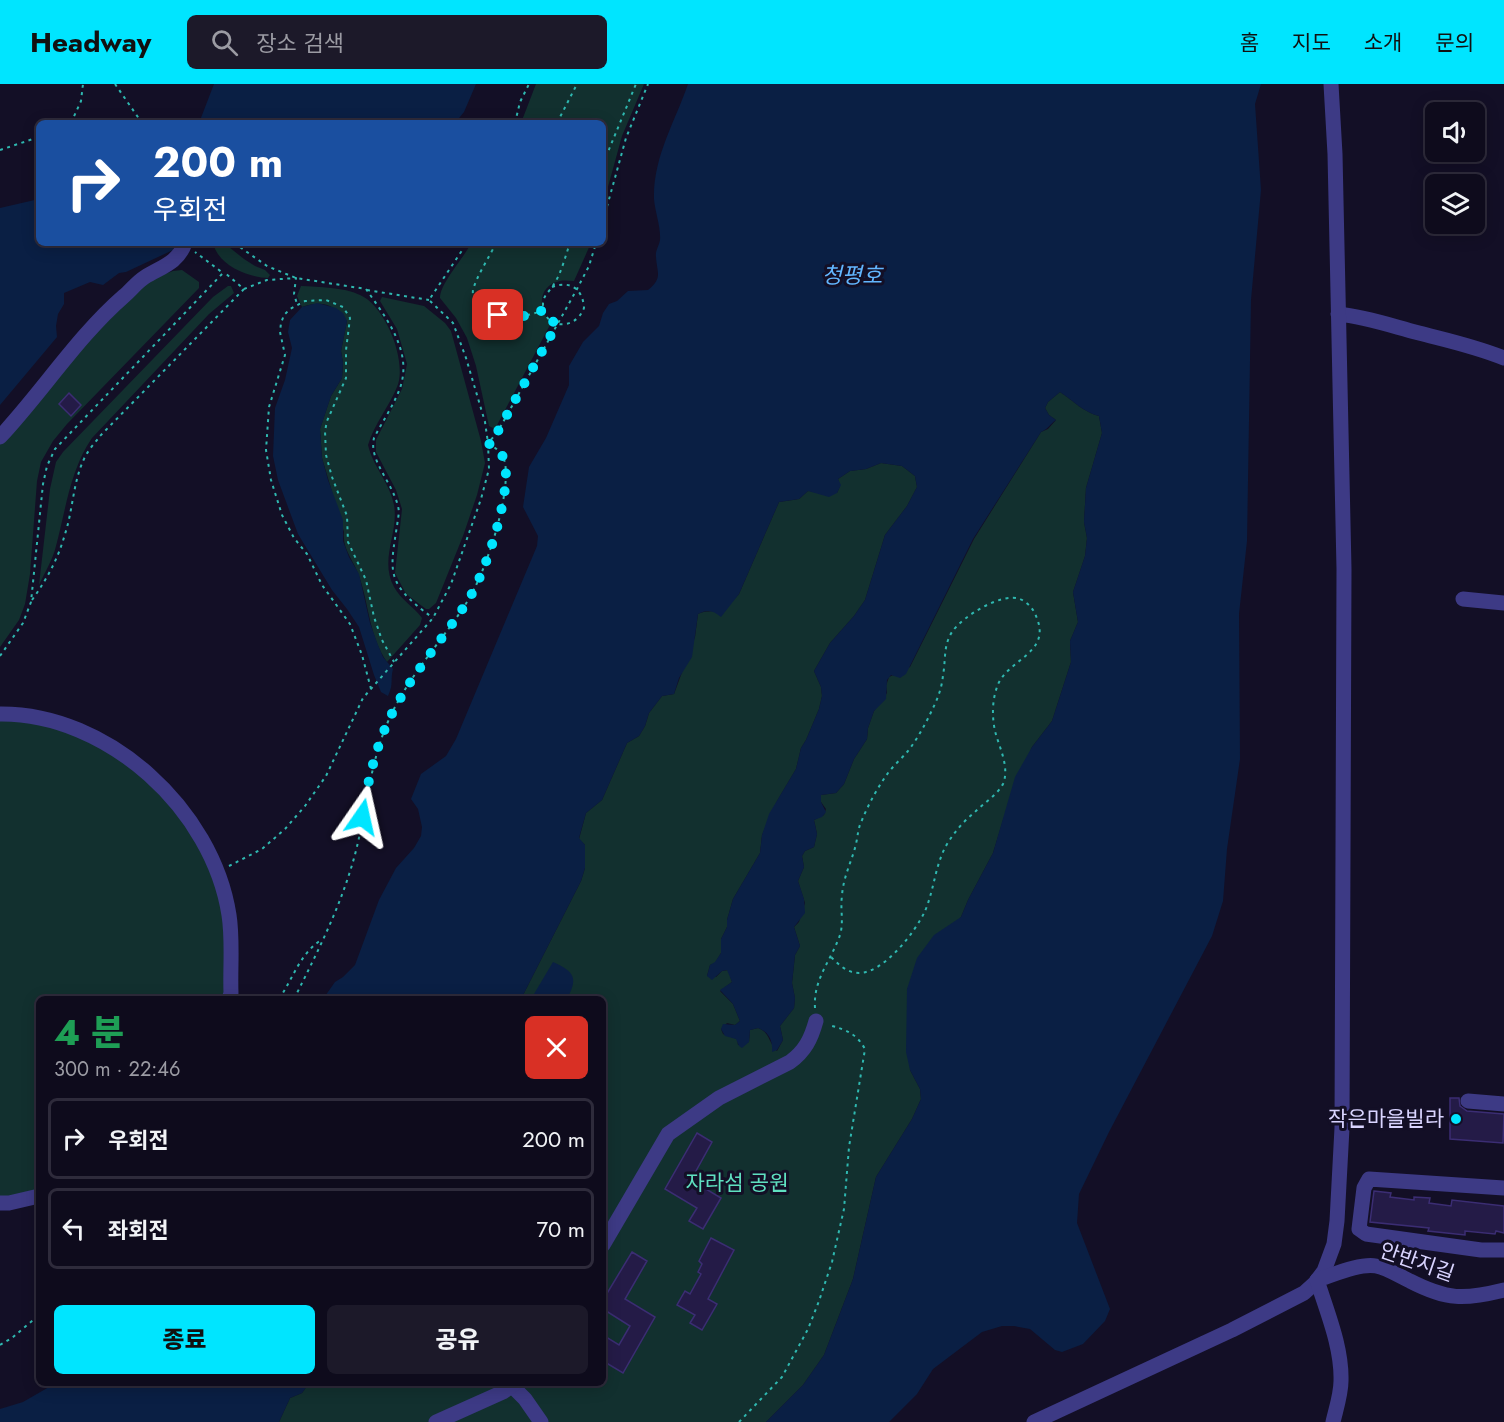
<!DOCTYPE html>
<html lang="ko">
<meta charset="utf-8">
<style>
body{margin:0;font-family:Jost,"Noto Sans KR",sans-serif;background:#1c1929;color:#f1f3f6;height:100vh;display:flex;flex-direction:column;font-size:22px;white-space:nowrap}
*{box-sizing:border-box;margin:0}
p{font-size:20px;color:#9b9ba3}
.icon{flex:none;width:33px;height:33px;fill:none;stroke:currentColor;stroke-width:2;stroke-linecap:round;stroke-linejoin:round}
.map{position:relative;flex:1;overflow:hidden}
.side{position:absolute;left:36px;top:912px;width:570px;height:390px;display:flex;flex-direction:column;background:#0e0b1c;border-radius:9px;box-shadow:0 3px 15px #0003,0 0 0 2px #2e2b3b}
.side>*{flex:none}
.hud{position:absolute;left:36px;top:36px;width:570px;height:126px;border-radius:9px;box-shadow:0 3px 15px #0003,0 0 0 2px #2e2b3b;background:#1a4fa0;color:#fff;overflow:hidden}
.controls{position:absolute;left:1425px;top:18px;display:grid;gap:12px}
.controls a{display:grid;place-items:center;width:60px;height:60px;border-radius:9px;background:#0e0b1c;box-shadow:0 3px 15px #0003,0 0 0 2px #2e2b3b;font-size:30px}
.pin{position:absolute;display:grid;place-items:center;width:51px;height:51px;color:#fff;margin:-26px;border-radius:12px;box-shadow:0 3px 9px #0006}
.me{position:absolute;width:66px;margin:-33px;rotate:11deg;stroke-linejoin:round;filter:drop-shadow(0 0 4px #0008)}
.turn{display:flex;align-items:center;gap:21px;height:126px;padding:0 18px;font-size:27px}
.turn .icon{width:78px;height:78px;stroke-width:2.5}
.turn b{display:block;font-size:42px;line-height:51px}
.round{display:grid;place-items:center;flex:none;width:63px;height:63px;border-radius:9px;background:#1c1929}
.overview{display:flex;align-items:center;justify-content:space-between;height:102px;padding:0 18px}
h1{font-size:36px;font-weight:800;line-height:45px;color:#1e9e55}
.action{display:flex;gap:12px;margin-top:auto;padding:12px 18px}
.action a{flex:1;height:69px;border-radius:9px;background:#00e5ff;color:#111;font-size:24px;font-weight:800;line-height:69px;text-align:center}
.action a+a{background:#1c1929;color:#f1f3f6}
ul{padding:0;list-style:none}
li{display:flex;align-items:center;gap:18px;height:81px;margin:0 12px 9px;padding:0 6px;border:3px solid #2e2b3b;border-radius:9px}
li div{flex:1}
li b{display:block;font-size:22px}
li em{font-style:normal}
header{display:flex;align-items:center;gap:36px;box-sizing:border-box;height:84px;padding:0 30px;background:#00e5ff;color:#111}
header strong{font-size:28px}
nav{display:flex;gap:33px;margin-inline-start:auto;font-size:21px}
.search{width:420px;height:54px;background:#1c1929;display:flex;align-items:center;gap:15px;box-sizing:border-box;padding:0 21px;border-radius:9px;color:#9b9ba3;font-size:22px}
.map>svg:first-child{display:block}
.green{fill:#12302f}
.water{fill:#0a1f44}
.building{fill:#241b47;stroke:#3b2d73;stroke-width:1.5}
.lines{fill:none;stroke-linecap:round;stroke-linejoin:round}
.path{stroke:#2fb8b0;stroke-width:2;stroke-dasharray:3 4.5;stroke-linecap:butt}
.minor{stroke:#3d3a85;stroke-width:15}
.route{stroke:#00e5ff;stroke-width:10;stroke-dasharray:0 18}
.poi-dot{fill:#00e5ff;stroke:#130f26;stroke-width:2}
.labels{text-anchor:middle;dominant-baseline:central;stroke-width:6;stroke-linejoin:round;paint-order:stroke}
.poi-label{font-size:21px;fill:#d9d4ff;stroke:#130f26;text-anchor:end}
.park-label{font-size:21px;fill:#5fe0c0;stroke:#130f26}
.street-label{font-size:21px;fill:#d9d4ff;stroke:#130f26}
.water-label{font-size:22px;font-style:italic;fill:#62b6ff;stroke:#130f26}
</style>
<header>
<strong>Headway</strong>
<div class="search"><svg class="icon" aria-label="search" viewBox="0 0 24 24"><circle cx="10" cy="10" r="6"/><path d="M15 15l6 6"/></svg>장소 검색</div>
<nav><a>홈</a><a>지도</a><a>소개</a><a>문의</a></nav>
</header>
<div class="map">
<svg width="1504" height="1338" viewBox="0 0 1504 1338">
<rect width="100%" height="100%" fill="#130f26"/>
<g class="green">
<polygon points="536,0 644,0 622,52 603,121 603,39 521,39"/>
<path d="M213,159H224L244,175L255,182L265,186L270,191L268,194C247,193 218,181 213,159Z"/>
<path d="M471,159H591L574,197C569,197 565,196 560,197C537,202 538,226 551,239L495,345L489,342L476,282L467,254L456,234L440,214C440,199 464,174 471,159Z"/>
<polygon points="182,186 199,198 199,204 67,340 53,357 41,378 37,397 30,490 25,520 19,536 0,563 0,360 69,276 149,196 173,187"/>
<path d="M228,202H231L234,209L209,230L92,354C70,386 66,425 56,462C53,475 45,488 39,501L50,405L56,378L63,368L213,213Z"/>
<path d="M301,202C319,203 343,203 360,211C385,221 408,278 397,303C389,323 374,340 368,361C373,383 390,399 394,421C399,449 379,475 394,503C401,516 414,523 422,534L420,541L387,578C369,552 369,520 359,492C354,476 342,466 344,448L322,374L320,345L331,312L342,294L343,279L341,267L347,237C332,220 324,216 302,223L297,212Z"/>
<polygon points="382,213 424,222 445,239 451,247 481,357 485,379 477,411 463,452 436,519 429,525 426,525 406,510 395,489 402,425 396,406 376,368 376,356 402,305 407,280 397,245 380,217"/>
<path d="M1060,308C1074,317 1083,328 1099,332L1102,349L1086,404L1084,438L1087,454L1085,472L1073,508L1078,538L1070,557L1071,578L1052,637L1032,663L1003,736L993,769L968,816L961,833L907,905L910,986L920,1005L921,1015L912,1035L876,1093L853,1195L824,1271L803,1301L766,1338H279L290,1314L302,1309L309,1299H603V915H521L581,797L585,784V761L579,755L586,729L602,716L627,659L639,652L645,642L649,629L662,612L674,610L695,553L698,530C704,527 706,528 713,527C724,525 732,518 739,510L779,418L799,415L808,407L837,409L840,402L838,395L850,387L866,385L881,379L902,382L915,392L917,403L907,422L885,451L865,516L854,532L830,559L814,587L821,603L822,612L819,625L806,656L801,664L796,685L777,717L762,751L760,769L733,815L727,836V843L721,855V869L715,879L710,881L707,892L716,893L722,887L728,886L732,898L720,907L733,920L740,937L735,941L727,939L721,945L723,950L737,955L738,961L749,958L750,946L758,944C770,948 769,960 777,967L783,956L780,942L794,924L795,914L792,899L795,871L800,862L794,843L799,838L805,819L798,797L804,783L802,772L805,767L814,763L817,750L814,736L824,731L826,725L821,718V711L836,709L844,700L854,675L867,655L868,644L874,627L887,609L886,602L889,593L910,583L974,455L1041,348L1048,345L1056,336L1049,331L1045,324L1048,318Z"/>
<polygon points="0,630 52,638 139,681 198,749 229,832 229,915 39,915 39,1112 0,1119"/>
</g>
<g class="water">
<polygon points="214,0 476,0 464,28 455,39 199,39"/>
<path d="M688,0H1261L1255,20L1261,106L1251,216L1247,457L1239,530L1240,675L1227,765L1223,817L1212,852L1109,1048L1079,1110L1077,1139L1110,1225L1105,1237L1083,1260L1062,1268L1055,1266L1030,1245L1014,1242H1002L982,1248L933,1285L917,1310L889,1338H766L803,1301L824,1271L853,1195L876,1093L912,1035L921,1015L920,1005L910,986L906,968L907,905L917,874L934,851L961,833L968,816L993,769L1015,693L1032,663L1052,637L1071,578L1070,557L1078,538L1073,508L1085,472L1087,454L1084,438L1086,404L1102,349L1099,332C1083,328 1074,317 1060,308L1048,318L1045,324L1049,331L1056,336C1050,340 1048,345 1041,348L973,455L906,590L900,594L891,591L887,596L886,615L874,627L868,644L867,655L854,675L844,700L836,709L821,711V718L826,728L822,733L814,736L817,750L814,763L805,767L802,772L804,783L798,797L804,815L805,829L794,843L800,862L795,871L792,899L795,914L794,924L780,942L783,956L777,966L772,968C773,957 769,948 758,944L750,946L749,958L742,964L739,962L736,955L725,952L721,945L723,940L735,941L740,937L733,920L720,906L732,898L727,886L722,887L712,896L707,892L710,881L715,878L721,869V855L727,843V836L733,815L760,769L762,751L769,730L796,685L801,664L806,656L819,625L822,612L821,603L814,587L830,559L854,532L865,516L885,451L907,422L917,403L915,392L902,382L881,379L866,385L850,387L838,395L841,401L837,409L829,413L808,407L799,415L779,418L739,510L721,533C713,526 707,525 698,530L692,573L679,594L674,610L662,612L649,629L645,642L639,652L627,659L602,716L586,729L579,754L585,761V784L581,797L521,915H323L335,898L343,893L355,881L379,816L396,784L414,764L421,752L422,743L418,725L411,715L421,690L446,672L456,655L537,462L538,452L523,423L529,383L546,354L569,301V282L583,258L599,242L603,229L609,220L617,217L628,207L648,206C663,194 657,189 656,173C655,167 659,162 660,156C661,143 655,128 654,115C653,73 675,38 688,0Z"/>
<polygon points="39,115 39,159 175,159 173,166 126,188 119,189 103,201 90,198 64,209 64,220 58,230 56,242 57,253 0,321 0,124"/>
<path d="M317,219L336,224L343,229L347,237L341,267L343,279L342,294L331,312L320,345L322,374L328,396L343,436V457L349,473L359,490L370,539L378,561L383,573L393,585C390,598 394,599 388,612L381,608L374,591L359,543L347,525L332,506L298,450L278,396L273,372L275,324L285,296L292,264L288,248L290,236L302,223Z"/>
<path d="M553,878C575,888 578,894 567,915H531Z"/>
<polygon points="56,1299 309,1299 302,1309 290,1314 279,1338 0,1338 0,1325 23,1318"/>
</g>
<g class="building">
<polygon points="69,309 81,321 71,332 59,320"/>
<polygon points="1450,1014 1459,1014 1460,1022 1467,1027 1504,1030 1503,1059 1450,1055"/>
<polygon points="697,1049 712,1058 691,1096 721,1114 703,1145 689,1137 697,1124 665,1105"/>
<polygon points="1374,1107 1391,1109 1390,1113 1414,1116 1414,1113 1430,1114 1429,1119 1451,1122 1452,1116 1504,1122 1504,1149 1496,1147 1495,1150 1465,1147 1465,1151 1428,1147 1429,1144 1370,1138"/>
<polygon points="711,1154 734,1166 708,1215 717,1220 702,1246 690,1239 695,1231 677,1221 685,1207 690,1210 701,1190 698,1188 702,1180 699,1177"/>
<polygon points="632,1168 647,1177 625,1215 655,1233 623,1289 603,1277 603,1251 619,1261 630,1242 603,1225 603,1216"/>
</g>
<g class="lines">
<g class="path">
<polyline points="115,0 142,39"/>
<polyline points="71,39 81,17 83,0"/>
<polyline points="515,39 520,18 529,0"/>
<polyline points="557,39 577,0"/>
<polyline points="0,66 39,53"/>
<polyline points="603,80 636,0"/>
<polyline points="603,137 626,54 648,0"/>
<path d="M234,159L267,182L296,194L366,205C386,234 413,267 400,304C394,321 382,338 374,354C368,378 396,401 399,428C391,487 381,496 433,534"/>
<path d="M496,159C490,172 476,193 473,206C472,213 476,218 481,222C499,238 523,234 544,226"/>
<path d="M552,203C570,196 583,205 584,224C575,248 542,245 543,219C544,211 548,209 552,203C561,191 565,173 570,159"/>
<polyline points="244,205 267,196 296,194 294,210 297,220"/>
<polyline points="367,206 429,216"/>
<path d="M32,516C47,495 58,475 65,450C73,426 73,398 84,375C88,366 95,359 100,352L244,205L225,189"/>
<polyline points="0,572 23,539 31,518 43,400 47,382 55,365 223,189 195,168"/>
<polyline points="371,605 362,571 350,540 322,501 307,470 294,454 282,431 271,396 266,366 269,323 285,271 280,248 281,239 284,231 290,225 305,217 326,216 343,223 350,234 346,266 346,294 327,337 325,347 326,371 332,393 347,432 348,458 366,496 374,533 382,556 394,578"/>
<polyline points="229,782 262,765 285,745 305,722 326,692 363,614 433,534 451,500 481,415 489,385 488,359 497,349 577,205 589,182 596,159"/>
<path d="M279,915C294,893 299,871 321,856"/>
<path d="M294,915C316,871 338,828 352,781C366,735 368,685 387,640C406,594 441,559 467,518C485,490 511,412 505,379C503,369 496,364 488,359L485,338L466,274L453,239L429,216L467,159"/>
<path d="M815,924C813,895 831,877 840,851C844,838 840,825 842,812C843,793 852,777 856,760C858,751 858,744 862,736C869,719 878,703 888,689C894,681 902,674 908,667C918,654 926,639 933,624C938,614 942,603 943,591C946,576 943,562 952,548C962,533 1001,508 1020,515C1027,518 1033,524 1036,532C1053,570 1006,575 997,603C992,617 992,633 995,647C999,663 1010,683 1003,700C997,711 984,719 975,728C965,736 956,746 949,757C935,778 935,804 925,827C916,847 884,889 859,889C847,889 838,880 830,872"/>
<polyline points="0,1261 12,1254 39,1231"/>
<path d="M739,1338L782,1293L808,1245L819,1217L832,1178L844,1125L849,1063L865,965C856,949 846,946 829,941"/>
</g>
<g class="minor">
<path d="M1338,230C1367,233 1392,242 1419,249C1450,257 1474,262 1504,274"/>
<path d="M0,353C43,307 77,253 124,212C131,206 137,198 145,193C161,183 178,179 185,159"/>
<polyline points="1463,515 1504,519"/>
<path d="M0,630C108,629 213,726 229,831C233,856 230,884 231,909L229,915"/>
<polyline points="1468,1017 1504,1020"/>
<polyline points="1504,1104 1369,1095 1364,1104 1359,1145 1366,1150 1481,1166 1504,1166"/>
<polyline points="0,1119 9,1119 39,1112"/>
<path d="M603,1161L668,1050L719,1014L790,978C805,967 811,955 816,937"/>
<polyline points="512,1302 525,1315 541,1338"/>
<polyline points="436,1338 503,1308 515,1299"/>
<polyline points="1034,1338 1232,1246 1304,1209 1315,1199 1324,1187 1334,1160 1337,1137 1342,1044 1344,485 1335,70 1331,0"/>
<path d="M1333,1338C1336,1325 1341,1310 1341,1297C1342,1263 1327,1228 1317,1196C1333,1191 1360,1179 1376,1182C1387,1184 1399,1192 1410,1197C1447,1216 1464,1216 1504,1206"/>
</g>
</g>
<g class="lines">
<path class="route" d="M362,733C368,696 377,656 395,624C415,586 444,554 467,518C485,491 511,412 505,379C503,369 496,364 488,359L497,349L557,240L552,237L544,226L525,232L498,231"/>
</g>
<circle class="poi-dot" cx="1456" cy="1035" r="6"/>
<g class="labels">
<g class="poi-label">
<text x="1444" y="1035">작은마을빌라</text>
</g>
<g class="park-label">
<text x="737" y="1099">자라섬 공원</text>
</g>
<g class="street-label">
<text transform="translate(1417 1178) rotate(19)">안반지길</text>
</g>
<g class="water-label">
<text x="852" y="191">청평호</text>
</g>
</g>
</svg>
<div class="controls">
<a><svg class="icon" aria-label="sound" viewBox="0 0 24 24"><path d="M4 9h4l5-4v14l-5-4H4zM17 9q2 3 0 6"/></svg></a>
<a><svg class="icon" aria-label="layers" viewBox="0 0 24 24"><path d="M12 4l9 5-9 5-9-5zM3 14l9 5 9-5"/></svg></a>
</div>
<div class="pin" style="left:498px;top:231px;background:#d93025"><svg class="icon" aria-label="arrive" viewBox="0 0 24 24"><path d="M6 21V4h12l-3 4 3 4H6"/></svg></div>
<svg class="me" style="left:362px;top:733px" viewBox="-20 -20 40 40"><path d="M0-17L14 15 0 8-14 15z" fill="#00e5ff" stroke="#fff" stroke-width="4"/></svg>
<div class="hud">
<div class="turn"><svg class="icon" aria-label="right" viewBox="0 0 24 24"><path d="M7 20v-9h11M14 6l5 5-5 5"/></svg><div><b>200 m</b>우회전</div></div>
</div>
<section class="side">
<div class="overview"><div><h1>4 분</h1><p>300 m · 22:46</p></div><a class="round" style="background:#d93025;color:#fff"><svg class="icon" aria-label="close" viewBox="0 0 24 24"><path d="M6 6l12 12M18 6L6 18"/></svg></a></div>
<ul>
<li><svg class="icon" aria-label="right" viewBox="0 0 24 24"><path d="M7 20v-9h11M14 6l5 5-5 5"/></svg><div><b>우회전</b></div><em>200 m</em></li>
<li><svg class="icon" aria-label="left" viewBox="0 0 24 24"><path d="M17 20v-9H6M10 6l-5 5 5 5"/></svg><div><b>좌회전</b></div><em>70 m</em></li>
</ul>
<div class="action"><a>종료</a><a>공유</a></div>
</section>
</div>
